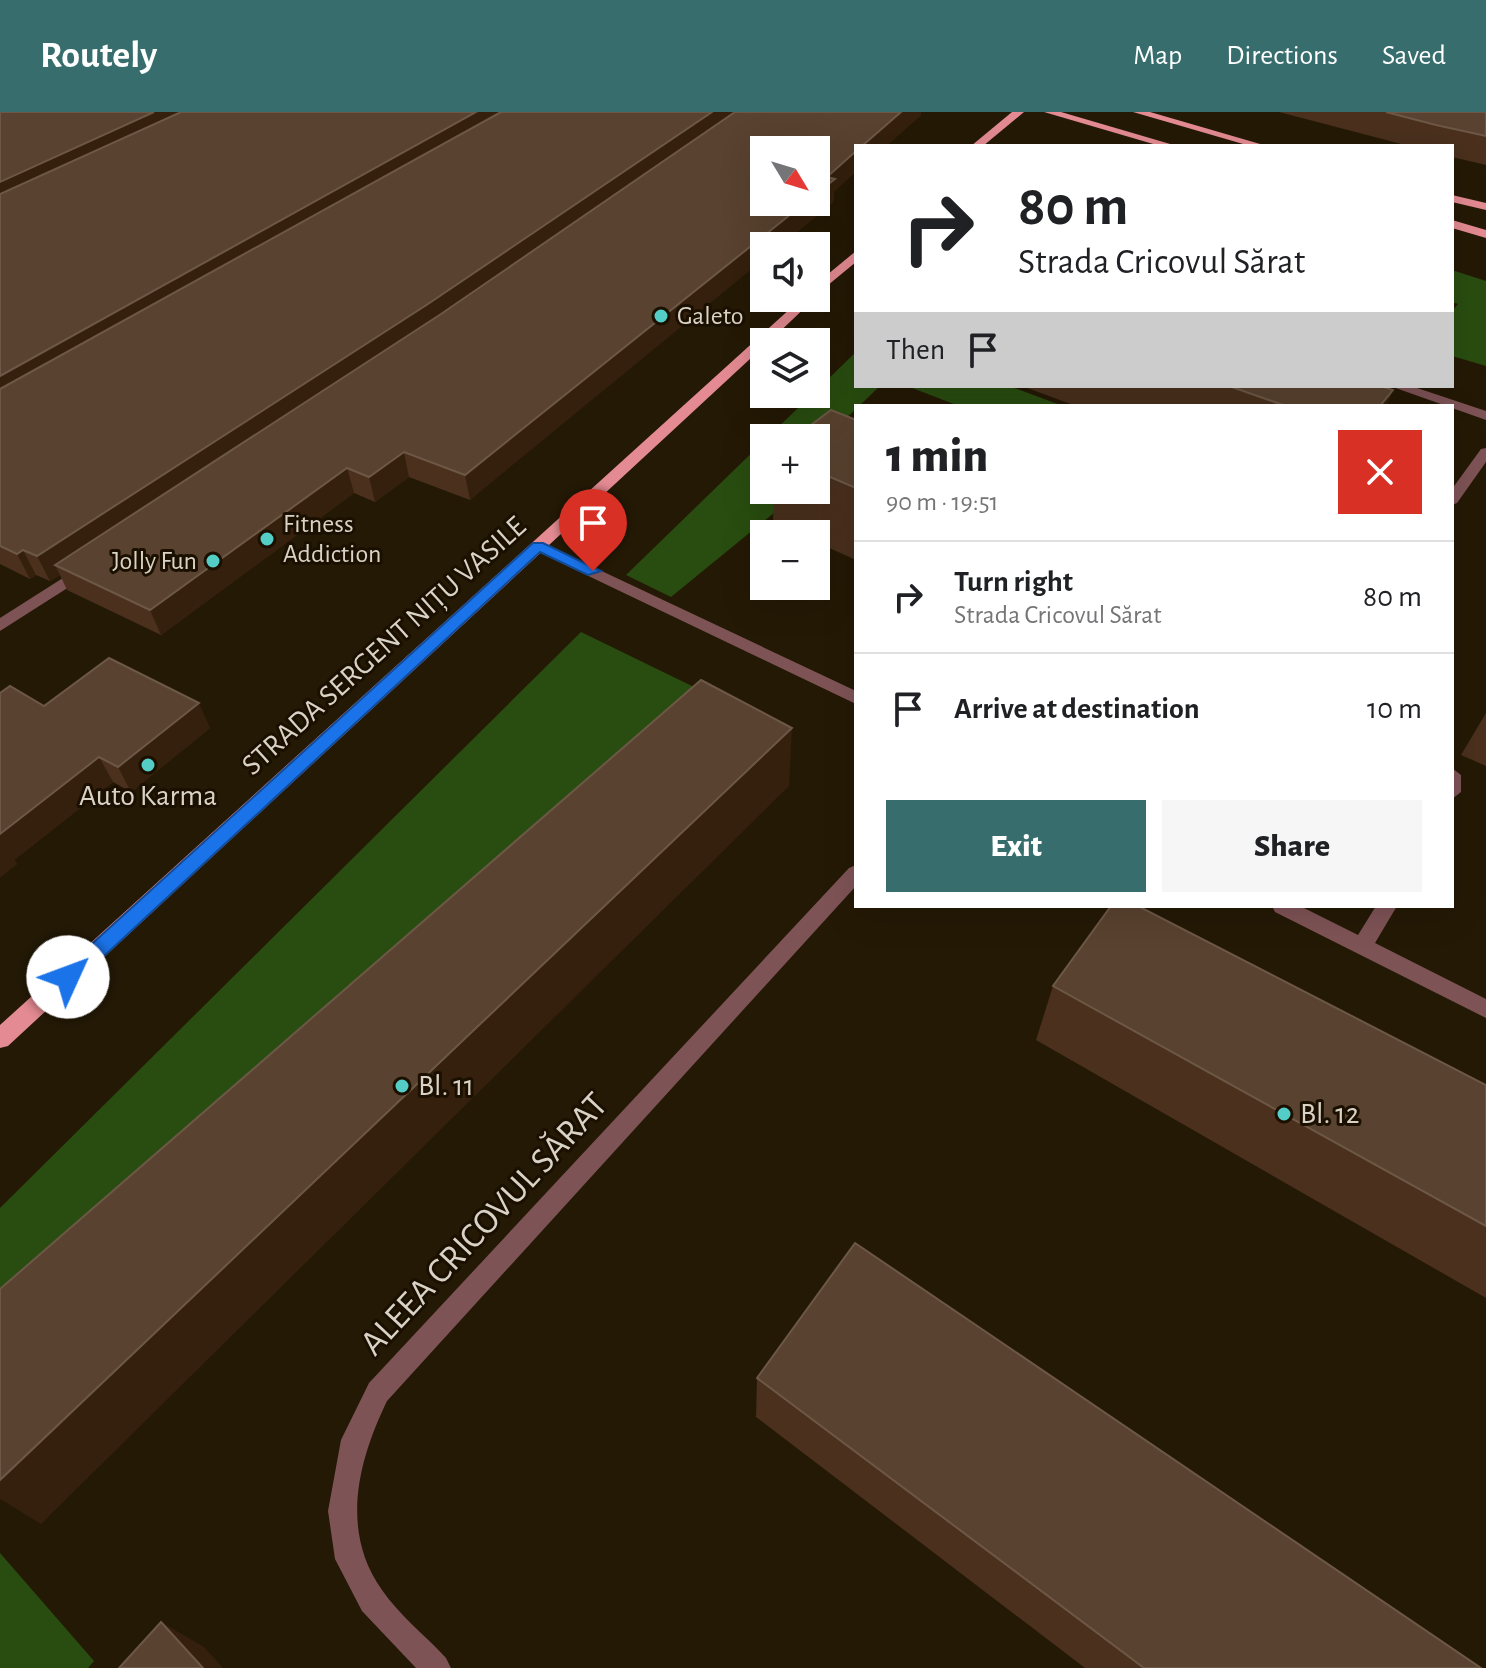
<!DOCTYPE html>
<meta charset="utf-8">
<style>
body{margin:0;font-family:"Alegreya Sans",sans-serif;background:#f6f6f6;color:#202124;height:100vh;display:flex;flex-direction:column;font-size:30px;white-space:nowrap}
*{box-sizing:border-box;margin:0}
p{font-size:26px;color:#757577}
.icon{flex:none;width:44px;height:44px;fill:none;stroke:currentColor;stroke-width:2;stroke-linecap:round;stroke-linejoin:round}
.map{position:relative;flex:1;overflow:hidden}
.side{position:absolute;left:854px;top:292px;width:600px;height:504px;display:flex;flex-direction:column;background:#fff;border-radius:0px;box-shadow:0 8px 32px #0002}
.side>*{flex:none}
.top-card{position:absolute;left:854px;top:32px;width:600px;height:244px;border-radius:0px;box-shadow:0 8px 32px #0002;background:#fff;color:#202124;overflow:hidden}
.needle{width:52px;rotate:128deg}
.buttons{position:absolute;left:750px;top:24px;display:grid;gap:16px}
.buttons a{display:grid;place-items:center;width:80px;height:80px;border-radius:0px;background:#fff;box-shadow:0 8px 32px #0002;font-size:40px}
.pin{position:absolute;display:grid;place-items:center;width:68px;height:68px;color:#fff;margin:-82px -34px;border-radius:50% 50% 50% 0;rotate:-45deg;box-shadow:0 0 8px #0007}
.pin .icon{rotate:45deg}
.me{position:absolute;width:88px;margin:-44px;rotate:47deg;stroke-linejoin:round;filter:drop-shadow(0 0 6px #0008)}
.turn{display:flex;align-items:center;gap:28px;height:168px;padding:0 32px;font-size:36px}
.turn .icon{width:104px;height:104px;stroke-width:2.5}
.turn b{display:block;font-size:56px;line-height:68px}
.then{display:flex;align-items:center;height:76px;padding:0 32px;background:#0003;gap:16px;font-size:30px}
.round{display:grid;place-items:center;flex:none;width:84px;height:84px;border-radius:0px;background:#f6f6f6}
.overview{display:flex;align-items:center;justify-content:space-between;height:136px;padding:0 32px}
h1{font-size:48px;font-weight:800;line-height:60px}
.action{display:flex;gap:16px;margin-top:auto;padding:16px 32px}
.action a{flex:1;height:92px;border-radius:0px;background:#376e6d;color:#fff;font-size:32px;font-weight:800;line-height:92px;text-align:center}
.action a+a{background:#f6f6f6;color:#202124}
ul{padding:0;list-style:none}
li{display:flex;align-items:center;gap:24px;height:112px;padding:0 32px;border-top:2px solid #e0e0e0}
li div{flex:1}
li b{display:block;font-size:30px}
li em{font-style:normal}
header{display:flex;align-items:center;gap:48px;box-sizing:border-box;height:112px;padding:0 40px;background:#376e6d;color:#fff}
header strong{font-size:38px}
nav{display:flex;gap:44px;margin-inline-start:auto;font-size:28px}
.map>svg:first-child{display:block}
.green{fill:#294d10}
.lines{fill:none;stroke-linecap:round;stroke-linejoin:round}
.minor{fill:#7e5356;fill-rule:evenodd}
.major{fill:#e38a92;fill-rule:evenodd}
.wall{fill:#4a301d}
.shaded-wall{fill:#34200c}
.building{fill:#59422f;stroke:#6d5847;stroke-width:2}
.route{fill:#1a73e8;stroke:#114b97;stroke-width:2}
.poi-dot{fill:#54cdc7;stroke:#1b1000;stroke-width:3}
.labels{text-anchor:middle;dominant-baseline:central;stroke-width:6;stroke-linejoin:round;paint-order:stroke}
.far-poi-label{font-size:26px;fill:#d9d2c6;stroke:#1b1000;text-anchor:start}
.street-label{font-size:30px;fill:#d9d2c6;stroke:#1b1000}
.poi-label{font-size:30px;fill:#d9d2c6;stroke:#1b1000;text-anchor:start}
.near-street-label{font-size:36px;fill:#d9d2c6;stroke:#1b1000}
</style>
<header>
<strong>Routely</strong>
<nav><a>Map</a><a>Directions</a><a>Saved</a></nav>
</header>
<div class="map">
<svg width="1486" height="1556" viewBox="0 0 1486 1556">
<rect width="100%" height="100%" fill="#241905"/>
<g class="green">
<polygon points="1452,158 1486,169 1486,254 1452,244 1452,199 1458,192 1452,190"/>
<polygon points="856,240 856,274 880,274 837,315 816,326 767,326"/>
<polygon points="907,274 1009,274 1063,294 959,294"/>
<polygon points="764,329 764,378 802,378 671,485 626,463"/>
<polygon points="581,520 696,576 0,1183 0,1096"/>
<polygon points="0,1441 94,1549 88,1556 0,1556"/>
</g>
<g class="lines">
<g class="minor">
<polygon points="1390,274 1411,274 1486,299 1486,308"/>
<polygon points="1486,336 1486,350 1457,391 1452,393 1452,377 1481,337"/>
<polygon points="538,429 856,579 856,592 532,437 532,431"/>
<polygon points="85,452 93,457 91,461 0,519 0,506"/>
<polygon points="1452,656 1461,663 1461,680 1452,687"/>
<path d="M856,753V774L387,1289C358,1349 340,1419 382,1478C399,1503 426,1524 446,1546L451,1556H416L362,1499L335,1447L328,1399L341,1328L369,1271L849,756Z"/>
<polygon points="1272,794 1300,794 1358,823 1376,794 1397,794 1375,831 1486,887 1486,906 1275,800"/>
</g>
<g class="major">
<polygon points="1012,0 1024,0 983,34 971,34"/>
<polygon points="1044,0 1061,0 1177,34 1160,34"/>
<polygon points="1133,0 1150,0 1267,34 1250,34"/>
<polygon points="1452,83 1486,91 1486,98 1452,90"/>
<polygon points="1452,108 1486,118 1486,126 1452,116"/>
<polygon points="856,139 856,150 816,183 816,172"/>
<polygon points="802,186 815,186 769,230 764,230 764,234 8,934 0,936 0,913"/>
</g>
</g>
<g class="wall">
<polygon points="0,0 921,3 886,34 856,34 834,80 833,90 780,134 764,134 470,388 409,365 375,390 354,381 161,523 67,478 60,463 50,469 36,463 30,467 0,452"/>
<polygon points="1279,0 1486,0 1486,53 1452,45 1452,34 1409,34"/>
<polygon points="1022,274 1380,274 1387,294 1076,294"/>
<polygon points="856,308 856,448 816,430 816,422 798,422 773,410 774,378 816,378 816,326"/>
<polygon points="44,594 210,616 131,680 113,670 14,748 17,752 0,765"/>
<polygon points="1486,601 1486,654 1461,643"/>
<polygon points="1053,874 1486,973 1486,1186 1036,928"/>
<polygon points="757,1266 1481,1556 1085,1556 756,1305"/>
</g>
<g class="shaded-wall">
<polygon points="154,0 208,0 0,98 0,70"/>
<polygon points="476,0 506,0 0,295 0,264"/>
<polygon points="712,0 744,0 432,216 55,453 60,463 50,469 37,444"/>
<polygon points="901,0 921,0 921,3 886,34 862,34"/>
<polygon points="856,39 856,60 834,80 833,90 780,134 764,134 764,147 470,388 465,363 806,90 816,90 816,82 827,65"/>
<polygon points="1393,278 1387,294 1380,294"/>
<polygon points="404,340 409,365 375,390 369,365"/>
<polygon points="347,356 354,381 161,523 150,498"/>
<polygon points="23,438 36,463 30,467 17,442"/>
<polygon points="199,591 210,616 131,680 118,655"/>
<polygon points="792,616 789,674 41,1412 0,1387 0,1368"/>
<polygon points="99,645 113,670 14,748 17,752 0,765 0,722"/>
<polygon points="161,1510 204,1535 223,1556 203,1556"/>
</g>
<g class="building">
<polygon points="0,0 154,0 0,70"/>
<polygon points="181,0 476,0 0,264 0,82"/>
<polygon points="501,0 712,0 428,192 37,444 23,438 17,442 0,434 0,277"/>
<polygon points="735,0 901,0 862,34 856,34 856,39 827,65 835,67 816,82 816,38 764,38 764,90 806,90 465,363 404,340 369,365 347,356 150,498 55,453 441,202"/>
<polygon points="1386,0 1486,0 1486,24 1436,13"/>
<polygon points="1229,274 1380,274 1393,278 1380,294 1286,294"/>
<polygon points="831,298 856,308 856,376 816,359 816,326 794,326"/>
<polygon points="109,546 199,591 118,655 99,645 0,722 0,581 10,574 44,594"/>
<polygon points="701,568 792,616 0,1368 0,1177"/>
<polygon points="1111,794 1138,794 1486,973 1486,1114 1053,874"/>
<polygon points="855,1131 1481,1556 1144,1556 757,1266"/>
<polygon points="161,1510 203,1556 119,1556"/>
</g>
<polygon class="route" points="533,431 543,431 601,459 588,463 540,440 75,871 61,871 58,865 61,860"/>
<g class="poi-dot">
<circle cx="661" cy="204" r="8"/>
<circle cx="267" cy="427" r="8"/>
<circle cx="213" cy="449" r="8"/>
<circle cx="148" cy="653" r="8"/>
<circle cx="402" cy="974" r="8"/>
<circle cx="1284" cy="1002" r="8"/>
</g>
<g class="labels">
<g class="far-poi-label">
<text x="677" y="204">Galeto</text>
<text x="283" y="412">Fitness<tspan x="283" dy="30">Addiction</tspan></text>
<text x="197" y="449" text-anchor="end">Jolly Fun</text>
</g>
<g class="street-label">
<text transform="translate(384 534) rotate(-42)">STRADA SERGENT NIȚU VASILE</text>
</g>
<g class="poi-label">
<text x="148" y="684" text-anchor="middle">Auto Karma</text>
<text x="418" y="974">Bl. 11</text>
<text x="1300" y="1002">Bl. 12</text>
</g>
<g class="near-street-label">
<text transform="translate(484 1112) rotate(-47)">ALEEA CRICOVUL SĂRAT</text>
</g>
</g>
</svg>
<div class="buttons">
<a><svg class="needle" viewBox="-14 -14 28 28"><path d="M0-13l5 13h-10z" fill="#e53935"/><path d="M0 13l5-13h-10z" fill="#757577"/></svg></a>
<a><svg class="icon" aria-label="sound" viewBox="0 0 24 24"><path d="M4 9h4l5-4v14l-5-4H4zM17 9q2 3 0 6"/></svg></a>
<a><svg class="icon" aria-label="layers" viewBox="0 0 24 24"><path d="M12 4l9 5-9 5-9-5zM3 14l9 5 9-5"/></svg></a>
<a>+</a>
<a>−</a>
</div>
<div class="pin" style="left:593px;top:459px;background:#d93025"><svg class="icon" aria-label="arrive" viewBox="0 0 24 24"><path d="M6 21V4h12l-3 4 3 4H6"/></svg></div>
<svg class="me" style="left:68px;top:865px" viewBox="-20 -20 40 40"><circle r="19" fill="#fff"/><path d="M0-13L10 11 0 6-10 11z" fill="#1a73e8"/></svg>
<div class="top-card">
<div class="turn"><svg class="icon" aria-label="right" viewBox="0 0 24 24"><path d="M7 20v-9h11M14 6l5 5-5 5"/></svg><div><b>80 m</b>Strada Cricovul Sărat</div></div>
<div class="then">Then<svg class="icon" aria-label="arrive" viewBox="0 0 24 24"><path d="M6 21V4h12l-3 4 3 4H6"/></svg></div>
</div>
<section class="side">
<div class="overview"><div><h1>1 min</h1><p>90 m · 19:51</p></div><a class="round" style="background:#d93025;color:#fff"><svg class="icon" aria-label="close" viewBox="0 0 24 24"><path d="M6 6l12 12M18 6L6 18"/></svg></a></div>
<ul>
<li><svg class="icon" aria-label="right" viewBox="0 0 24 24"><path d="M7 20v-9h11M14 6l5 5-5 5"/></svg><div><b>Turn right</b><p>Strada Cricovul Sărat</p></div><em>80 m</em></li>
<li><svg class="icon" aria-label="arrive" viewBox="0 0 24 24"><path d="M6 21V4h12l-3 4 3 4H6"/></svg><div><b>Arrive at destination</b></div><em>10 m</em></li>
</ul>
<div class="action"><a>Exit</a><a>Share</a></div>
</section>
</div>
